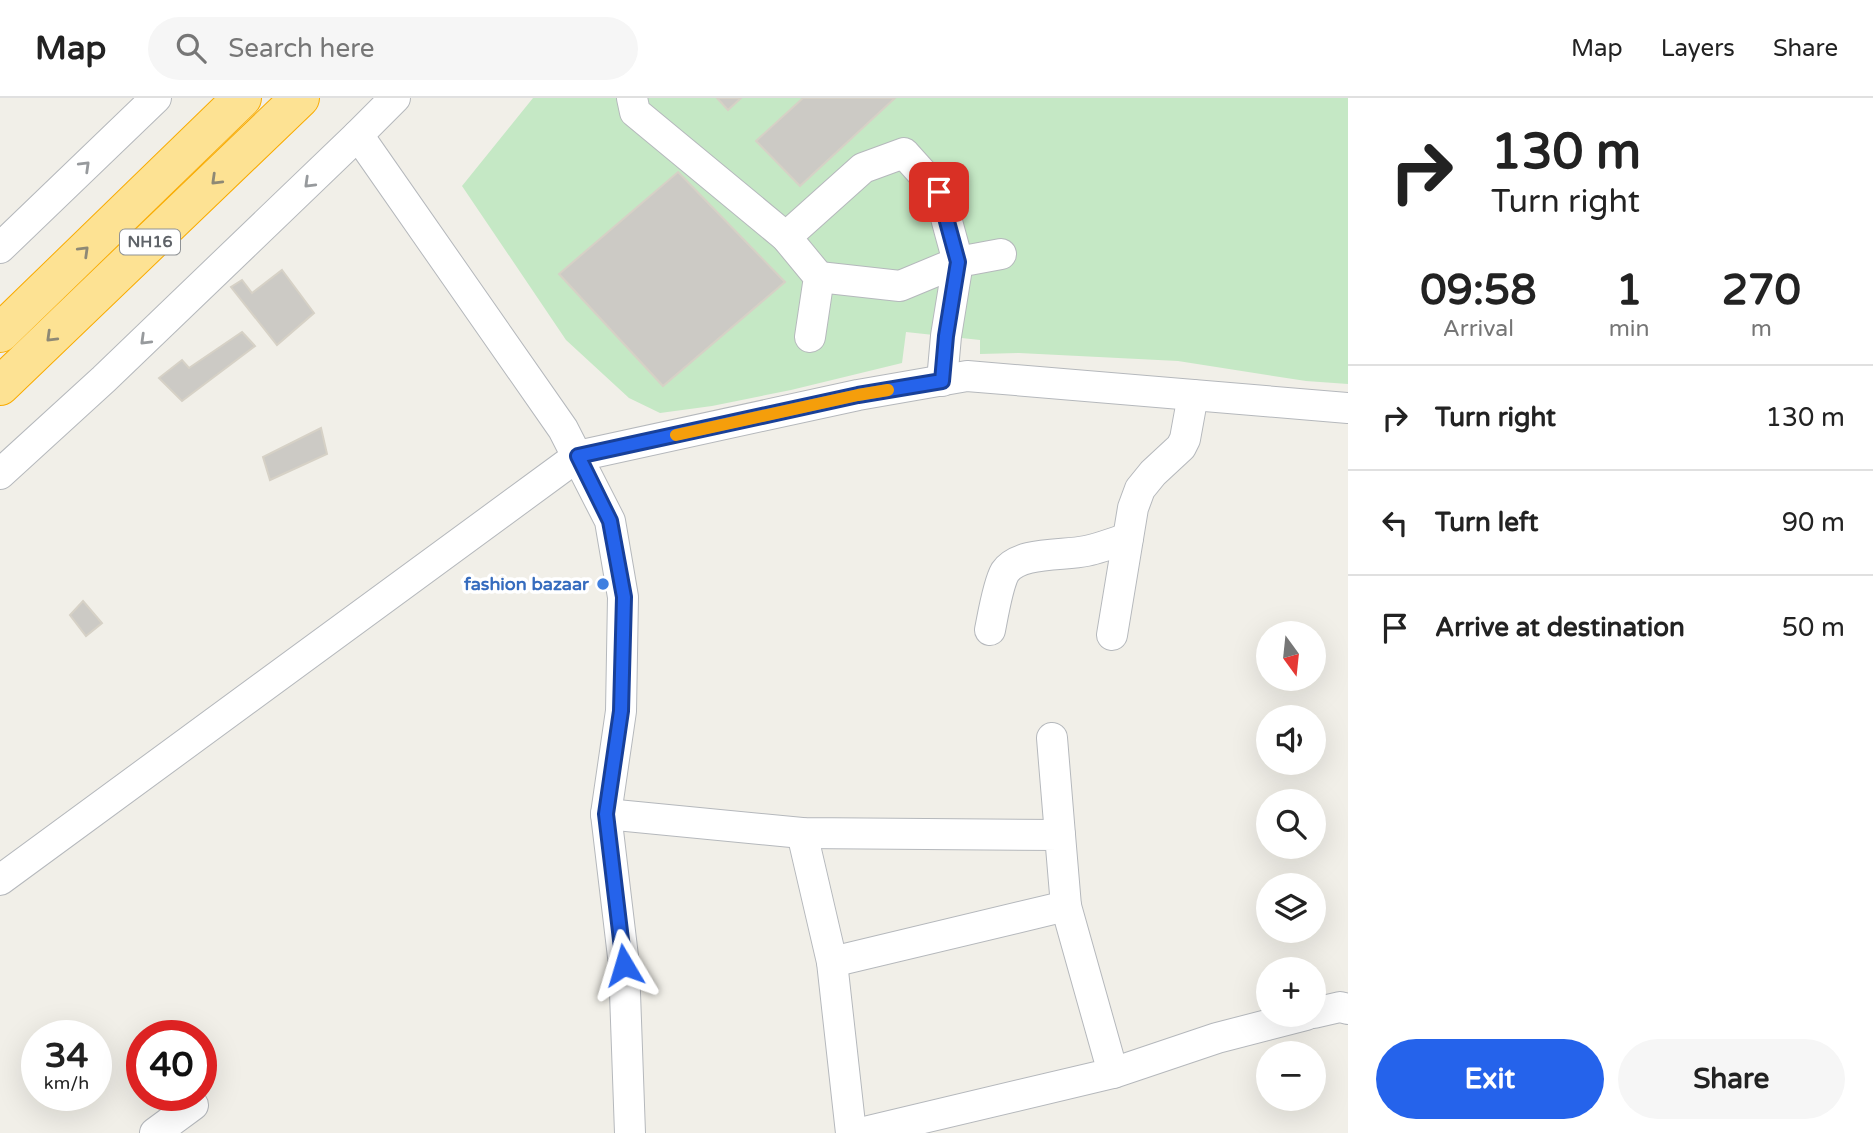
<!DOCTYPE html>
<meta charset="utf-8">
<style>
body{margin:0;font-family:"Varela Round",sans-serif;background:#f6f6f6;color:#222;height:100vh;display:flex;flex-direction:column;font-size:26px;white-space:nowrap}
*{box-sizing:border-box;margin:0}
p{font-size:23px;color:#767676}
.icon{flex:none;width:38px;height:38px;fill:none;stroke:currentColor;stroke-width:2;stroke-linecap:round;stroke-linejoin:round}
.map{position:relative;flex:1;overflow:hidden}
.side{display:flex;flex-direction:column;background:#fff;width:525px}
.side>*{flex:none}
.banner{background:#fff;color:#222;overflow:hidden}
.needle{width:46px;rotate:165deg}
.controls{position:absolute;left:1256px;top:523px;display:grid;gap:14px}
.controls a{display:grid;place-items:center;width:70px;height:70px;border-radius:50%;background:#fff;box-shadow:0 7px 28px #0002;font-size:35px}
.speed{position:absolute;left:21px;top:922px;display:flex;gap:14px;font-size:35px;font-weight:700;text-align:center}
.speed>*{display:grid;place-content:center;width:91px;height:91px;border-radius:50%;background:#fff;box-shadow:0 7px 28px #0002;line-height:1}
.speed small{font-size:18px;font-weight:400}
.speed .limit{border:10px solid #d22;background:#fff;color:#111}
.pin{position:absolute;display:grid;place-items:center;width:60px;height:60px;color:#fff;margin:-30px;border-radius:14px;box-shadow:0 4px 10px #0006}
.me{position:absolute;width:77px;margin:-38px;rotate:353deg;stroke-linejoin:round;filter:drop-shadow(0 0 5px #0008)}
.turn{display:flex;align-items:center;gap:24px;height:147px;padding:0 28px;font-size:32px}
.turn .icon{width:91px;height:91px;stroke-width:2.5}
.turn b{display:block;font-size:49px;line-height:60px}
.eta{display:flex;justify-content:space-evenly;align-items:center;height:119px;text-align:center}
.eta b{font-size:42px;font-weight:800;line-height:49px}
.action{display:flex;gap:14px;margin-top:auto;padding:14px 28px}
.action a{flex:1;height:80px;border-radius:42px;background:#2563eb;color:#fff;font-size:28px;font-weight:800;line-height:80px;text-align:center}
.action a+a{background:#f6f6f6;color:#222}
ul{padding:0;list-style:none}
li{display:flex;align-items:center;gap:21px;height:105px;padding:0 28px;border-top:2px solid #e0e0e0}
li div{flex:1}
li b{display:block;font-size:26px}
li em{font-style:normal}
header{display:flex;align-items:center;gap:42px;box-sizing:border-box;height:98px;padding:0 35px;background:#fff;border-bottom:2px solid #e0e0e0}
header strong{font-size:33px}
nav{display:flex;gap:38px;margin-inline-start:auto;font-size:24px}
.search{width:490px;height:63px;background:#f6f6f6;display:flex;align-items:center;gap:18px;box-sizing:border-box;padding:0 24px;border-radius:38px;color:#767676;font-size:26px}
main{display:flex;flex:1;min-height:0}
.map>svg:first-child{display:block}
.green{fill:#c5e8c5}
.building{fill:#cccac5;stroke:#d6d1c6;stroke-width:2}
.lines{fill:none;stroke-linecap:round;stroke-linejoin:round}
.minor-casing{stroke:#b5b8bc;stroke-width:32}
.highway-casing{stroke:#f9ab00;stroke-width:40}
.minor{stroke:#fff;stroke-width:30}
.highway{stroke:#fde293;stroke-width:38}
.oneway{stroke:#979a9d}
.oneway2{stroke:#8e8975}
.route-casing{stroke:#184099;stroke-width:18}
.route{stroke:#2563eb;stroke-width:12}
.slow{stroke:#f59e0b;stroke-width:12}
.shop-dot{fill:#3f7fe0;stroke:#fff;stroke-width:2.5}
.labels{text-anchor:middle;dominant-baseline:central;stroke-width:7;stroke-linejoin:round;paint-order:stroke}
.shield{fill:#fff;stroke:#8f9295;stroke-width:2}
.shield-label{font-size:16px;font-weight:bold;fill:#5f6368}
.shop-label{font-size:18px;font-weight:bold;fill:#366cbe;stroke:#fff;text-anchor:end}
</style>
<header>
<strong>Map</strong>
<div class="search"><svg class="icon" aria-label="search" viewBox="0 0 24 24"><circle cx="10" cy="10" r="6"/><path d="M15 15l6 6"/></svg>Search here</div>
<nav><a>Map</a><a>Layers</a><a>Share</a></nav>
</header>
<main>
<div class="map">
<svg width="1348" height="1035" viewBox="0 0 1348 1035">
<rect width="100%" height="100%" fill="#f1efe8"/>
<polygon class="green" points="533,0 1348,0 1348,286 1306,283 1178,263 1019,255 980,256 980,242 906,234 902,265 791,292 712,308 660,315 629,300 566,242 462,88"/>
<g class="building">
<polygon points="717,0 741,0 728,12"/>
<polygon points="803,0 895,0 800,88 756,43"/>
<polygon points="678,74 785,184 663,288 559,176"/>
<polygon points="282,172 314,215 277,247 231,189 242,182 252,195"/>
<polygon points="242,234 255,248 182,303 159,280 182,262 189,270"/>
<polygon points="321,330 327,356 270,382 263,359"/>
<polygon points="83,503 102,525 86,538 70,517"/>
</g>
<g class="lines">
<g class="minor-casing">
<g id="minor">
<polyline points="632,0 635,14 786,139 819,179 810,239"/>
<polyline points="358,37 563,331 610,423 623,499 621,613 606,716 624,867 630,1035"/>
<polyline points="786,139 863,70 904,55 939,94 958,164 900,188 819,179"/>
<polyline points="0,150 156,0"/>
<polyline points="942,283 946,238 958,164 1001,156"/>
<polyline points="0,376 104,281 358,37 395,0"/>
<path d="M990,532C993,517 998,486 1005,474C1019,453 1064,458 1086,453C1100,450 1114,445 1128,440"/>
<polyline points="1112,537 1133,410 1140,391 1153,375 1181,349 1185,341 1193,297"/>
<polyline points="1052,640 1060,737"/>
<polyline points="606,716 802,735 1060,737 1066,808 832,864"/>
<polyline points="802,735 832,864 851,1035"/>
<polyline points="0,782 578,358 858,297 967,278 1348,310"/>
<polyline points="1314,915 1340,909 1348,911"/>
<polyline points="1113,975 1217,940 1306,917"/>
<polyline points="155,1035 193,1007"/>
<polyline points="860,1035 1113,975 1066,808"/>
</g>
</g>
<g class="highway-casing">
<g id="highway">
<polyline points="0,235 242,0"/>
<polyline points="0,288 300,0"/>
</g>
</g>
<use href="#minor" class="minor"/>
<use href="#highway" class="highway"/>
</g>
<defs><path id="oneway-chevron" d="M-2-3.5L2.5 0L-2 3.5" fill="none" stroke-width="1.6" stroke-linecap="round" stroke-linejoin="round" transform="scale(1.75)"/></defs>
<g class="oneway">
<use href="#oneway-chevron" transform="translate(85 68) rotate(-44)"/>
<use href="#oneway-chevron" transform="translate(309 85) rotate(136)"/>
<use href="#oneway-chevron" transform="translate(145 242) rotate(136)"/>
</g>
<g class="oneway2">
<use href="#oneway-chevron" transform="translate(216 82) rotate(136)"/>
<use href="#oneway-chevron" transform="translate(84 153) rotate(-44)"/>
<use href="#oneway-chevron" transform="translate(51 239) rotate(136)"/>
</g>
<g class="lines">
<g class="route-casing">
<polyline id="route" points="624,867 606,716 621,613 624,499 610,423 578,358 858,297 942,283 946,238 958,164 939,94"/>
</g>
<use href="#route" class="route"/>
<polyline class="slow" points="676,337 858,297 888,292"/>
</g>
<circle class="shop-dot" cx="603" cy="486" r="7"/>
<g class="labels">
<rect class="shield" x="120" y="131.5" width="60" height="25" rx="5"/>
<g class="shield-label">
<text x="150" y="144">NH16</text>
</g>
<g class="shop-label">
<text x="589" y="486">fashion bazaar</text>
</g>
</g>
</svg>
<div class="controls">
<a><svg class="needle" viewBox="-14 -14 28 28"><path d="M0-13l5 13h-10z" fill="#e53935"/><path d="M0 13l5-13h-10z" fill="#767676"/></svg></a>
<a><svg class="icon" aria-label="sound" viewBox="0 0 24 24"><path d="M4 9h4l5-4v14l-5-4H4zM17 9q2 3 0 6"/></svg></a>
<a><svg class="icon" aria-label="search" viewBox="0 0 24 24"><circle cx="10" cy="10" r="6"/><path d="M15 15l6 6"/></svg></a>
<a><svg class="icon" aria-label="layers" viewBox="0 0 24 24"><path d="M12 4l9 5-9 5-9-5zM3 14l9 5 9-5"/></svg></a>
<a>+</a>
<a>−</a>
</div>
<div class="speed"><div>34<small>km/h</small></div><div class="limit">40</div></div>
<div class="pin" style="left:939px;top:94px;background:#d93025"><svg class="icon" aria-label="arrive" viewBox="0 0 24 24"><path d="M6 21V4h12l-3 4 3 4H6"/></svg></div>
<svg class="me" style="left:624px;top:867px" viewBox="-20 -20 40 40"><path d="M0-17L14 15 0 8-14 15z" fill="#2563eb" stroke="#fff" stroke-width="4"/></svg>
</div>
<section class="side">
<div class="banner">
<div class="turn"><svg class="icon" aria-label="right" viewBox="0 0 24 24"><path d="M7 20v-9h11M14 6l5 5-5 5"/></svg><div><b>130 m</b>Turn right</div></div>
</div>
<div class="eta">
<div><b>09:58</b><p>Arrival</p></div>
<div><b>1</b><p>min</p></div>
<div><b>270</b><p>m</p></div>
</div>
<ul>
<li><svg class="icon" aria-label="right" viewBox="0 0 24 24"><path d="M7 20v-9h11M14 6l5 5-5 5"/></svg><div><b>Turn right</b></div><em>130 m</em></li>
<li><svg class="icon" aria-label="left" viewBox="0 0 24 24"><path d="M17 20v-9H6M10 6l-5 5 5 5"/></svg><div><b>Turn left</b></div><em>90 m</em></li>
<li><svg class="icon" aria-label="arrive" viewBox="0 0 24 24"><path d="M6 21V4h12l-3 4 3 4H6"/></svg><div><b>Arrive at destination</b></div><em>50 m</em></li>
</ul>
<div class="action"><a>Exit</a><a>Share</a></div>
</section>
</main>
